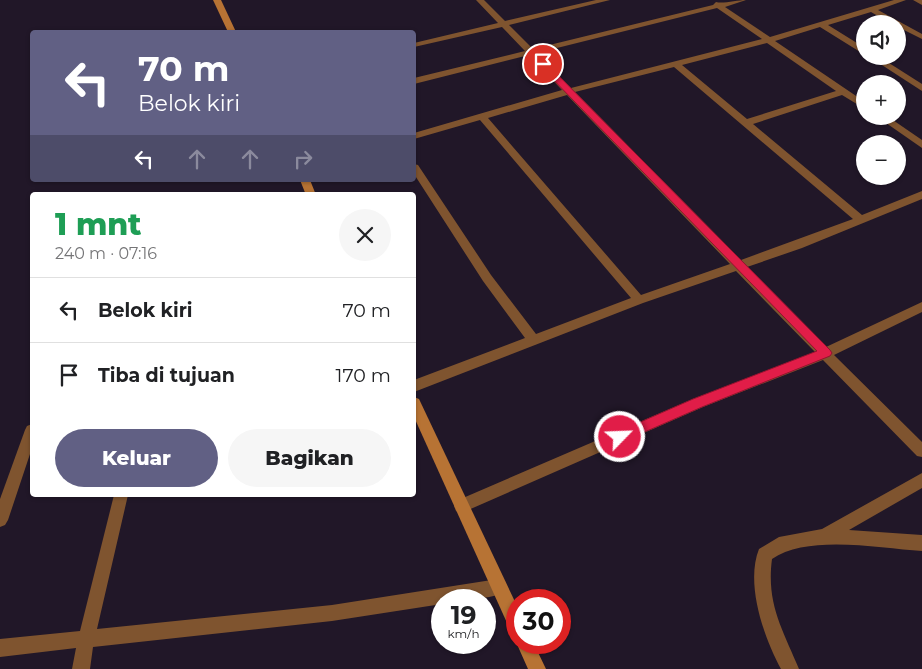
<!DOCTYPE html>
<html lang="id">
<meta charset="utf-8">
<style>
body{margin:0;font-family:Montserrat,sans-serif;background:#f6f6f6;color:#202124;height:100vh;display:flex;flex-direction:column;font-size:19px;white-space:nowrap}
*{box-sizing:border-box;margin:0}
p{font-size:16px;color:#757577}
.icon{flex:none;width:28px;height:28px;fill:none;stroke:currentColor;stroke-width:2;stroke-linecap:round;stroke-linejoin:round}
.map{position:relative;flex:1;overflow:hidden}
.sheet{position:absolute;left:30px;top:192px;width:386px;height:305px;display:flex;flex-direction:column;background:#fff;border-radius:5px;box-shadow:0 1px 4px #0004}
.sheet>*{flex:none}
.top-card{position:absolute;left:30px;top:30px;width:386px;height:152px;border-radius:5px;box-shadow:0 1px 4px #0004;background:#616084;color:#fff;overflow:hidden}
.fabs{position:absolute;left:856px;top:15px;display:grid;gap:10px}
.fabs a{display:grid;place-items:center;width:50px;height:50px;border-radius:50%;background:#fff;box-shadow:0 1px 4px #0004;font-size:25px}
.speed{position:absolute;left:431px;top:589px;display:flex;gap:10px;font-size:25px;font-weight:700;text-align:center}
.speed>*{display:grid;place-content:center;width:65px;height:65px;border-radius:50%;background:#fff;box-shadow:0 1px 4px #0004;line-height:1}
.speed small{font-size:12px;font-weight:400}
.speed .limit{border:8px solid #d22;background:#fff;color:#111}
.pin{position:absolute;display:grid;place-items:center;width:42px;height:42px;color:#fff;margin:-21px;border:2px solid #fff;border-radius:50%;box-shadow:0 1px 5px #0007}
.me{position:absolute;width:55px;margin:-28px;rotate:66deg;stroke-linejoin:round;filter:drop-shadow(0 0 4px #0008)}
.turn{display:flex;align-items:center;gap:18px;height:105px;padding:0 25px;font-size:22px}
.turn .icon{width:65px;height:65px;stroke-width:2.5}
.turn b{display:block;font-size:35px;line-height:42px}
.lanes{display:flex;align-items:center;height:48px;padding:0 25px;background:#0003;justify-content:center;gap:25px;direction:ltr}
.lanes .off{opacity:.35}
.round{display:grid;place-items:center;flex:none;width:52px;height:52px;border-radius:26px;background:#f6f6f6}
.head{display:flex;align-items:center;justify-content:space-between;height:85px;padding:0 25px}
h1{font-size:30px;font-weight:800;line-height:38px;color:#1e9e55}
.button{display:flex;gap:10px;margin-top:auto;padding:10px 25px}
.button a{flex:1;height:58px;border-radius:30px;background:#616084;color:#fff;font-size:20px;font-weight:800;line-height:58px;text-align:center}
.button a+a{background:#f6f6f6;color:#202124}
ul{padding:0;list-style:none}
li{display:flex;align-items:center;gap:15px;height:65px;padding:0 25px;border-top:1px solid #e0e0e0}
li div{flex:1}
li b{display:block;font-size:19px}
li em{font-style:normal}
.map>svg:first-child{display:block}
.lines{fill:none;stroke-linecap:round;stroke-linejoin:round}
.street{fill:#7f542f;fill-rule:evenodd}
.secondary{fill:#b77334;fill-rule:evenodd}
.route{fill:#e11d48;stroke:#92132f}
</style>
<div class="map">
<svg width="922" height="669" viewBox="0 0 922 669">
<rect width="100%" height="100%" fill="#211728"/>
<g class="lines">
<g class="street">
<path d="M476,0H484L505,21L596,0H610L509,25L533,49L713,5L716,2C723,4 737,0 746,0L725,7L770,37L894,0H906L878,10L922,34V39L898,27V24H892L871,12L828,25L865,48V55L820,27L775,41L865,102V109L842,95L753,124L862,215L922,191V199L802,248L747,267L826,347L922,302V312L834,355L922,442V457L917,456L823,360L703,407L466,511L461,513L456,511L454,506L456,501L693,399L815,352L736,271L643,303L414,392V380L525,338L483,281L414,174V164L418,165L491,275L536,334L631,298L480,120L414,139V133L562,90L529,55L414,84V78L525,51L502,27L414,47V43L498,23ZM717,8L762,39L571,88L537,53ZM767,43L836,91L747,119L682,65ZM674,67L853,219L741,260L575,92ZM567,95L730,264L641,295L488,118Z"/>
<polygon points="913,0 922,0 922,5"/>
<polygon points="868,56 878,56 922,84 922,91"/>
<polygon points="876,116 887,116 922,140 922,148"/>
<polygon points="32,424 32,448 8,520 5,525 0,527 0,499 25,430 27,426"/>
<path d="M922,473V488L849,530L922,535V551C880,548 807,534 772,559C766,604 783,630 799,669H781C764,638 745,584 759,549L779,537L822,529Z"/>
<path d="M114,495H128L97,629L332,605L498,579L504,581L506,587L504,593C485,600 462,600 442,600V604L332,621L93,647L90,669H72L76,648L0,657V639L80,631Z"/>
</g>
<g class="secondary">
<polygon points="213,0 221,0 236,32 228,32"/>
<polygon points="300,180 310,180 316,195 306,195"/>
<polygon points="414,397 419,399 518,608 518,636 512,634 414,417"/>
<polygon points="518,637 518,642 533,642 546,669 528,669 516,642"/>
</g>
</g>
<polygon class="route" points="540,62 545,62 830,350 832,353 830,356 702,407 624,441 620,442 615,441 613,437 615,433 693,399 817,351 540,66"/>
</svg>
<div class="fabs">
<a><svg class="icon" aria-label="sound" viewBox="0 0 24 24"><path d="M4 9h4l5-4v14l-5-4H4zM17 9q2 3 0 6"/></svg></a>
<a>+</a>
<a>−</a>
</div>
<div class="speed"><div>19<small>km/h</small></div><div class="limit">30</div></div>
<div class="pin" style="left:543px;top:64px;background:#d93025"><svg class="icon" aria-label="arrive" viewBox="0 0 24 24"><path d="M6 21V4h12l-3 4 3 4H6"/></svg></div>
<svg class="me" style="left:620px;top:437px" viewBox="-20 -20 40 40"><circle r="17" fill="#e11d48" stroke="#fff" stroke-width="3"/><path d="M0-11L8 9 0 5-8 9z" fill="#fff"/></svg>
<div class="top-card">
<div class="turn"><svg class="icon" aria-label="left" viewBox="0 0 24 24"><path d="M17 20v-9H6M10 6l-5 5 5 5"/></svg><div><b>70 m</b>Belok kiri</div></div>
<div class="lanes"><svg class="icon" aria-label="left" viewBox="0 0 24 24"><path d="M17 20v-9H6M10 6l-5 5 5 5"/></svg><svg class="icon off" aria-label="ahead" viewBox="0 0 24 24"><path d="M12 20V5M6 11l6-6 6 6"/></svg><svg class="icon off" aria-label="ahead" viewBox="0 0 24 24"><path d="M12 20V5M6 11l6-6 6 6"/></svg><svg class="icon off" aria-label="right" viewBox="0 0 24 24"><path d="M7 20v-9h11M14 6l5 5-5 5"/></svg></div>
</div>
<section class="sheet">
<div class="head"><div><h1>1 mnt</h1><p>240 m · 07:16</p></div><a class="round"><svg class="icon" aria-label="close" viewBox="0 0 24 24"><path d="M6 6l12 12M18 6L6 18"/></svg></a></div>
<ul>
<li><svg class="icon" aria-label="left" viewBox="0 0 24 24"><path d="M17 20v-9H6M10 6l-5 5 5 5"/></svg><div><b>Belok kiri</b></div><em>70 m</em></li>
<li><svg class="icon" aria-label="arrive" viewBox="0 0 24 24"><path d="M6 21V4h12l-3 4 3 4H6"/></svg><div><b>Tiba di tujuan</b></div><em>170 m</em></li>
</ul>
<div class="button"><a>Keluar</a><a>Bagikan</a></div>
</section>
</div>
